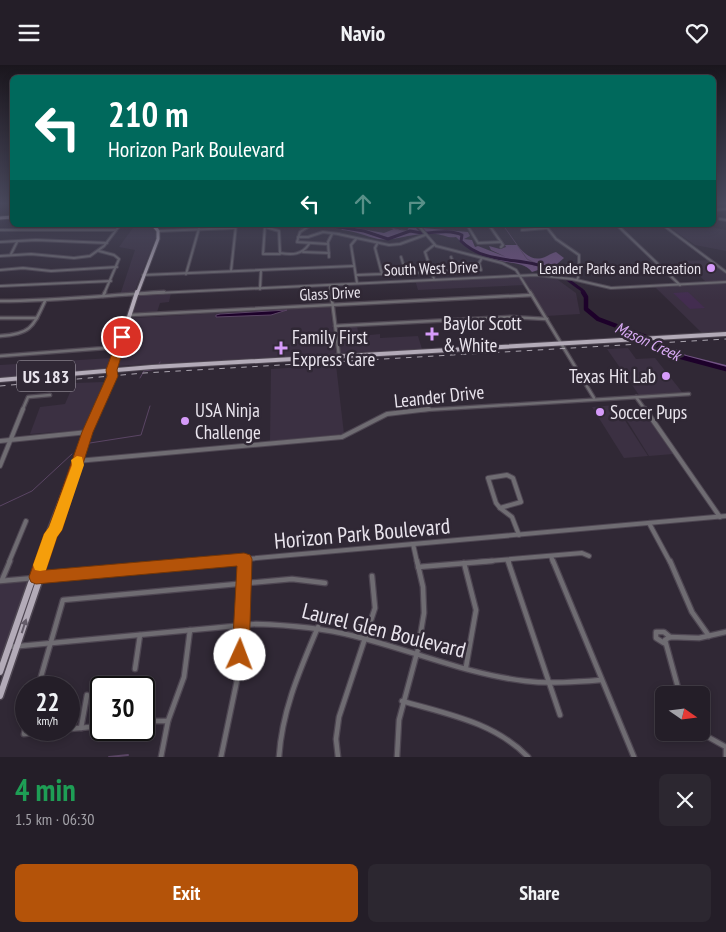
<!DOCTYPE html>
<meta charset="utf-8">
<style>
body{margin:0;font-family:"PT Sans Narrow",sans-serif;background:#2c2730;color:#f1f3f6;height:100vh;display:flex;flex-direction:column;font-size:19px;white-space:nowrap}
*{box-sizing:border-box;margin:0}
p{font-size:16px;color:#a3a2a8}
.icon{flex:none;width:28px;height:28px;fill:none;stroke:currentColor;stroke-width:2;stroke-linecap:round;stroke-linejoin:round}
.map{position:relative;height:692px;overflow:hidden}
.drawer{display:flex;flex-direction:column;background:#241e28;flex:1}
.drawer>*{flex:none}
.top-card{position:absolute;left:10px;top:10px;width:706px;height:152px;border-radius:8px;box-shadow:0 2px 8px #0003,0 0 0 1px #413c45;background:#00695c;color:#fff;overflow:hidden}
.needle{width:32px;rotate:104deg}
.buttons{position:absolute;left:655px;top:621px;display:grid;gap:10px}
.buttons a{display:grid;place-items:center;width:55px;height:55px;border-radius:8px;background:#241e28;box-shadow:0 2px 8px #0003,0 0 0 1px #413c45;font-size:25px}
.speed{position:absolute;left:15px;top:611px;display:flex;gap:10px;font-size:25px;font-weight:700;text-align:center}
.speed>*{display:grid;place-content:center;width:65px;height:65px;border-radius:50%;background:#241e28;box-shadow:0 2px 8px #0003,0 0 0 1px #413c45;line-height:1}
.speed small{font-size:12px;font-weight:400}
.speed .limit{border:2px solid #111;border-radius:8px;background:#fff;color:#111}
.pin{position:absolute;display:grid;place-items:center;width:42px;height:42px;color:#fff;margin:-21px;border:2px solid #fff;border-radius:50%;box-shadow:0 1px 5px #0007}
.me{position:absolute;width:55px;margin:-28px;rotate:2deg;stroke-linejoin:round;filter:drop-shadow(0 0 4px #0008)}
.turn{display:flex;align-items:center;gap:18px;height:105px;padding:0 15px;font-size:22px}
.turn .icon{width:65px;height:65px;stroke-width:2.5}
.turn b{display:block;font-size:35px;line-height:42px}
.lanes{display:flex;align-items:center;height:48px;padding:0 15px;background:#0003;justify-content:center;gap:25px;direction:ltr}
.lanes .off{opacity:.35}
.round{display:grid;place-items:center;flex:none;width:52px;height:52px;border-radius:8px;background:#2c2730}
.summary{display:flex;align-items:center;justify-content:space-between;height:85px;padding:0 15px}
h1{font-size:30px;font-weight:600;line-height:38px;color:#1e9e55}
.button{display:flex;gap:10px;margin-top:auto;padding:10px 15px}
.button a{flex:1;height:58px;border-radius:8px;background:#b45309;color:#fff;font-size:20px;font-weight:600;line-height:58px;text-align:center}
.button a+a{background:#2c2730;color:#f1f3f6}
header{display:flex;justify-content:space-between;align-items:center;height:65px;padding:0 15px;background:#241e28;font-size:22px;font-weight:600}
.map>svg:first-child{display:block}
.built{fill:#3b3042}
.green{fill:#432d50}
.forest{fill:#725384}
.water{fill:#1d012a;stroke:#5a4564}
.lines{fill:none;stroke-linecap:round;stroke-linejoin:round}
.stream-far1{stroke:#5a4564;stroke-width:1}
.stream{stroke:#5a4564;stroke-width:2}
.river-far1{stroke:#1d012a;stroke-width:3}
.river{stroke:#1d012a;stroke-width:4.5}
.minor-far3-casing{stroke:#4e4652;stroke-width:4}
.minor-far2-casing{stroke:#4e4652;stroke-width:5}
.minor-far1-casing{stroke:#4e4652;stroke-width:6}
.minor-casing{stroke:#4e4652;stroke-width:7}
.major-far3-casing{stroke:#4e4652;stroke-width:5}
.major-far2-casing{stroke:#4e4652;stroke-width:6}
.major-far1-casing{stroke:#4e4652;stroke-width:8}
.major-casing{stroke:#4e4652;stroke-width:9}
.minor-far3{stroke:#6f6c72;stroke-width:2}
.minor-far2{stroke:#6f6c72;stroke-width:2.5}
.minor-far1{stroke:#6f6c72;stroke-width:4}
.minor{stroke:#6f6c72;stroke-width:4.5}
.major-far3{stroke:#b3abb8;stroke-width:3}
.major-far2{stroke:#b3abb8;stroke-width:4}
.major-far1{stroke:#b3abb8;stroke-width:5}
.major{stroke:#b3abb8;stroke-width:6}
.rail{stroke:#aca6b1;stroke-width:1;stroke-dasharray:5.5 5.5;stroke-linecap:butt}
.oneway{fill:#645c69}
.route{fill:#b45309;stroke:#753606}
.slow{fill:#f59e0b}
.poi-dot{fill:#d69bfa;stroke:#302835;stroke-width:2}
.labels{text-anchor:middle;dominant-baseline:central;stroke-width:5;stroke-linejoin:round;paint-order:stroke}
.far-street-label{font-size:16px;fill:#e9e4ed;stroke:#302835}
.far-poi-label{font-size:16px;fill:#e9e4ed;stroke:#302835;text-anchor:end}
.far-water-label{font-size:16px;font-style:italic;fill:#d9abf5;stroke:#302835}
.shield{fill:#302835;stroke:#b2acb6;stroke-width:1}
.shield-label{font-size:18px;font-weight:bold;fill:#e9e4ed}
.poi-label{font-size:19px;fill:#e9e4ed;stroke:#302835;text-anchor:start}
.street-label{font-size:19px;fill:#e9e4ed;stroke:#302835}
.near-street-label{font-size:22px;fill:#e9e4ed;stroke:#302835}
</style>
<header><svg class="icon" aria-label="menu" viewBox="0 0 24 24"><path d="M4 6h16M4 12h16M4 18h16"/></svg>Navio<svg class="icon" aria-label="heart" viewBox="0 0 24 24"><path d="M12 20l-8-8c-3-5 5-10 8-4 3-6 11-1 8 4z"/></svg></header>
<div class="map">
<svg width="726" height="692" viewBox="0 0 726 692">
<rect width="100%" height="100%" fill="#302835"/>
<g class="built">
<polygon points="135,160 150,160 155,166 156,172 134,228 120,230 135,185 119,182"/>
<polygon points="701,160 726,165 726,186 695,180 669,162 699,162"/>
<polygon points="709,195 726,208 726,217 707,218 684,196"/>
<polygon points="520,211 554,212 576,228 580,249 546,251 526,220 418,225 415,215"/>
<polygon points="726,218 726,268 703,269 655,222"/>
<polygon points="171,228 169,237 160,238 157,247 133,249 139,230"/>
<polygon points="330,242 336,289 116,301 132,253"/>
<polygon points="357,261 359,271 380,269 380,273 418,271 422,284 341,288 338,262"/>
<polygon points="628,283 636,294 655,293 682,327 639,330 607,284"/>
<polygon points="111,293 107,303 0,313 0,300"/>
<polygon points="336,300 344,369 270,376 271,304"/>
<polygon points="104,317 84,365 30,369 40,342 65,339 74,318"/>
<polygon points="615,340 648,391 624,393 592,342"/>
<polygon points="648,353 673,389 649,391 626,354"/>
<polygon points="28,517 28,520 0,594 0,519"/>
</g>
<polygon class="green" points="688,227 705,243 690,244 673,228"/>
<g class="forest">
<path d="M339,160L384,168L394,164L407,166L409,162H415L422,169C408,170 392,176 378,174C365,171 355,166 342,165Z"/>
<path d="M423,163L468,167L470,171L464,174L472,175L475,182L478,181L506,192L491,185L489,181L500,184L506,182L505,180H517C525,189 532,197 545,192C549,190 552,188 556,187L564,193L557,199V203L561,207L577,208V211L543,208L538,205L532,207C523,195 505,199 492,194C479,189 465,181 456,172C448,174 440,167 428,169Z"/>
<polygon points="659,280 669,284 677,284 686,290 726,300 726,304 687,295 653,282"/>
</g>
<polygon class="water" points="287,245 271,250 216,252 216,250 220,249"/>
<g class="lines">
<g class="stream-far1">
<polyline points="381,160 399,165"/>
<polyline points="503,160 527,194 535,198 534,201"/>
<polyline points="401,165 410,166"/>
<polyline points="159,299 160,297"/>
<polyline points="140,313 144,306 158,304"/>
<polyline points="90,378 141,370 150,341"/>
<polyline points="0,441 32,426 72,389"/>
</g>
<polyline class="stream" points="109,692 128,690"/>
<g class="river-far1">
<polyline points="326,160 364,166 388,174 410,166 422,168"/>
<path d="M426,168C438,167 451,165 462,170L461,176C486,201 524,191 553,205C563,210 573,219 582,225L584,229"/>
</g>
<polyline class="river" points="583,227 586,232 586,244 598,254 646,272 659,282 681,292 726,304"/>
<g class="minor-far3-casing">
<g id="minor-far3">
<polyline points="9,138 12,140"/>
<polyline points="714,145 726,144"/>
<polyline points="720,154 726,155"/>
<polyline points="265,160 263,189 280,189"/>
<polyline points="296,160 306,163"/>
<polyline points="311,160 300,167 297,177 328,179"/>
<polyline points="418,160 436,181 502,198 516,205 531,229"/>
<polyline points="467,160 478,178 501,177"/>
<polyline points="489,160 503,180 501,182"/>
<polyline points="545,160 556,174 579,190 579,210 577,215"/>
<polyline points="556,160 563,160"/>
<polyline points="617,160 680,220"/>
<polyline points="663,160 726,207"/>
<polyline points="399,161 401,160"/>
<polyline points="594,161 618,160"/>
<path d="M265,162L279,166L280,188C292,190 302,190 309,179"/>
<polyline points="0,165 116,165"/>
<polyline points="522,165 547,163"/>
<polyline points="158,166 235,163"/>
<polyline points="338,169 389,180 400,179 425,170"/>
<polyline points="298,172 308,172 323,167 339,169"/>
<polyline points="356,174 351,180 357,218"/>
<polyline points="0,177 36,175 107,178"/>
<polyline points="434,180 425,187 434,214"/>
<polyline points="99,186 114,190 119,194 104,229"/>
<polyline points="303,187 329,188"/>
<polyline points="11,189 17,177"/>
<polyline points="0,191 31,189 74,193 90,191 104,181 120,160"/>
<polyline points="329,192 328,177 332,169"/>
<polyline points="401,192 406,208 481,205 479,198 482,193"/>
<polyline points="451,192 456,205"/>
<polyline points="0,205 23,203 51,206 117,202"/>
<polyline points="231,206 236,160"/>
<polyline points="186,209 200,160"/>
<polyline points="143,210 354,201"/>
<polyline points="356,210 382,209 375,183 377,179"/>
<polyline points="330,220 331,229"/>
<polyline points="0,221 111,216"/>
<polyline points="260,224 261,205"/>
<polyline points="137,229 536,210 572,214 611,223 726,217"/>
</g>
</g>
<g class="minor-far2-casing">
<g id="minor-far2">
<polyline points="331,227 339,291"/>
<polyline points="530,227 594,333"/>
<polyline points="103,231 105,227"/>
<path d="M0,236C55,236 109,230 164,227"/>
<polyline points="130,250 532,230"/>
<polyline points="0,253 37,253"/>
<polyline points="335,261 510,252 547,254"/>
<path d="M0,271C31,269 33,262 45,236"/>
<polyline points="0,291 119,282"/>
<polyline points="636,332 646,346"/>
<polyline points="22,346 28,332 50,330"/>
<polyline points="408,346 689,329"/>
</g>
</g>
<g class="minor-far1-casing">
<g id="minor-far1">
<polyline points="645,344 720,452"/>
<polyline points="0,376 88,367"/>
<polyline points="77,396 342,372 387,349 429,344"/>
<polyline points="0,401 23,344"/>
<polygon points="507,410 513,413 521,437 500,443 496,438 488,413"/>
<polyline points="500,443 512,452 519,470"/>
<polyline points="649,458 670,497"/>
<polyline points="413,479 417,497"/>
<polyline points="551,491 553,497"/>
<polyline points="508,495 509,497"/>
<polyline points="9,497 26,456"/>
<polyline points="213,497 726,451"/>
<polyline points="244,497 244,494"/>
<polyline points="477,497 582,488 589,491"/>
</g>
</g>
<g class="minor-casing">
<g id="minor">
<polyline points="508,496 560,650"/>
<polyline points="553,496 634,692"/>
<polyline points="670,496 692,547 709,571"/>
<polyline points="464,498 476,545 466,602"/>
<polyline points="418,502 492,496"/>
<polyline points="2,515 10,496"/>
<polyline points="0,516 227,496"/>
<polyline points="664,578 656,573 656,567 664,567 670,572"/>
<path d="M9,582L256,559C290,560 322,563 354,571C411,585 466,609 525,616C550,619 576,617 601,615"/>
<polyline points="135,604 140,570"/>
<polyline points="38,622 63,535 292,514 325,518"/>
<polyline points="680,630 665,575 670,572 699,573 726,567"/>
<path d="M402,636C447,649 494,657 528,692"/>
<polyline points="144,656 168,656"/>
<polyline points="26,661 24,669 59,665"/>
<polyline points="81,663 87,630"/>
<polyline points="69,664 101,661"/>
<polyline points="701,668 726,682"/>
<polyline points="726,684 726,692"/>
<polyline points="161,692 168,656 184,612 190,565"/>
<polyline points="221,692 240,601 244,496"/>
<path d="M279,692C282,645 300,605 318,562"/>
<polyline points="338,692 336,674 339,652 375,543 372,511"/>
<polyline points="397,692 399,655 418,584 424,548 423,522 417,496"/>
</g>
</g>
<g class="major-far3-casing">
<g id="major-far3">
<polyline points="0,153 12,152"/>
<polyline points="137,229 158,174 158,166 153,160"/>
</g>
</g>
<g class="major-far2-casing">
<g id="major-far2">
<polyline points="0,315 152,302 726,269"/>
<polyline points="99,340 112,311 112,305"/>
<polyline points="96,346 112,305 137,227"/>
</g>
</g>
<g class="major-far1-casing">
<g id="major-far1">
<polyline points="51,469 55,465 78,400 77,396"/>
<polyline points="41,497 51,469 50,466 97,344"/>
</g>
</g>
<g class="major-casing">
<g id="major">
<polyline points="0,607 31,518 36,512 42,496"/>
<polyline points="0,631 39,516 36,512"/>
</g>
</g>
<use href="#minor-far3" class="minor-far3"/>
<use href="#minor-far2" class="minor-far2"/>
<use href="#minor-far1" class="minor-far1"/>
<use href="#minor" class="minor"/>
<use href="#major-far3" class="major-far3"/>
<use href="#major-far2" class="major-far2"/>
<use href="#major-far1" class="major-far1"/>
<use href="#major" class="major"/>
<polyline class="rail" points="0,321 144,308 726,274"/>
</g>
<defs><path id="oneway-solid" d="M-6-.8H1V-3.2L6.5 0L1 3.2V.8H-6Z" transform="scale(1.25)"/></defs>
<use class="oneway" href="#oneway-solid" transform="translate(24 561) rotate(-72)"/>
<linearGradient id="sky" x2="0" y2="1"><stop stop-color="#1a161d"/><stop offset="0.59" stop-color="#48485c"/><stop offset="1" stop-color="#48485c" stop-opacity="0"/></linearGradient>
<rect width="726" height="235" fill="url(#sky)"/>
<polygon class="route" points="119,269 126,269 127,272 117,305 118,311 93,367 62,465 57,472 46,505 244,488 250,490 252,494 249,590 246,596 240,598 235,596 232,590 237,501 36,519 31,517 29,512 44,469 49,462 82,367 107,311 106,305"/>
<polygon class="slow" points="77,391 82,392 84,400 62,465 57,472 46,505 40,506 35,505 33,500 44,469 49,462 72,400 71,395"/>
<g class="poi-dot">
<circle cx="711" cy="203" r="5"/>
<path d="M429.5 261.5h5v5h5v5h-5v5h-5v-5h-5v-5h5z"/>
<path d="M278.5 275.5h5v5h5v5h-5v5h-5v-5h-5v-5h5z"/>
<circle cx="666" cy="311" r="5"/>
<circle cx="600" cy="347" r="5"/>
<circle cx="185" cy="356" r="5"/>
</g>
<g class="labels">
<g class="far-street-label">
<text transform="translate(431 203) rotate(-2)">South West Drive</text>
<text transform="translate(330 228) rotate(-3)">Glass Drive</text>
</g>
<g class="far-poi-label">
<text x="701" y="203">Leander Parks and Recreation</text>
</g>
<g class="far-water-label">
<text transform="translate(648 276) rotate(25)">Mason Creek</text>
</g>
<rect class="shield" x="17" y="295.5" width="58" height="31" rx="4"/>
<g class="shield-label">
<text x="46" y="311">US 183</text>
</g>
<g class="poi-label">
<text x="443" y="258">Baylor Scott<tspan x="443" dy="22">&amp; White</tspan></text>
<text x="292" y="272">Family First<tspan x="292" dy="22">Express Care</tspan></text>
<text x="656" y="311" text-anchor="end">Texas Hit Lab</text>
<text x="195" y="345">USA Ninja<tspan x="195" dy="22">Challenge</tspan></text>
<text x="610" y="347">Soccer Pups</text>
</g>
<g class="street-label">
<text transform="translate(439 331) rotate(-6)">Leander Drive</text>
</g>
<g class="near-street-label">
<text transform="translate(362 468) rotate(-5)">Horizon Park Boulevard</text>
<text transform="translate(384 565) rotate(14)">Laurel Glen Boulevard</text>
</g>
</g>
</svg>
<div class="buttons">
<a><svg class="needle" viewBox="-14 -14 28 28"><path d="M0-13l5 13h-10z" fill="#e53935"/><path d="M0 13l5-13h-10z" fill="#a3a2a8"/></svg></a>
</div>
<div class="speed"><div>22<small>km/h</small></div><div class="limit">30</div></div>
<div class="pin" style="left:122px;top:272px;background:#d93025"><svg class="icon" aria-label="arrive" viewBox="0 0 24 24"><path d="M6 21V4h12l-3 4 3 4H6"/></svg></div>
<svg class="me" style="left:240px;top:590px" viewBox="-20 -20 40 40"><circle r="19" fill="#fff"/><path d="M0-13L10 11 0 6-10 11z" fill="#b45309"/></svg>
<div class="top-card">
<div class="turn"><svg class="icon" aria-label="left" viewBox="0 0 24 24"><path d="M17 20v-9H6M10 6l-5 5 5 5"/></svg><div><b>210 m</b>Horizon Park Boulevard</div></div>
<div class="lanes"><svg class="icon" aria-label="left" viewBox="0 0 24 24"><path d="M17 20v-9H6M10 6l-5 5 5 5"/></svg><svg class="icon off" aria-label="ahead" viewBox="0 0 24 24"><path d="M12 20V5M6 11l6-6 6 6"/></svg><svg class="icon off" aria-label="right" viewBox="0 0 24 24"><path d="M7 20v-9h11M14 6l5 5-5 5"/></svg></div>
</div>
</div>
<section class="drawer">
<div class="summary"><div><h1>4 min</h1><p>1.5 km · 06:30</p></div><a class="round"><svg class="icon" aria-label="close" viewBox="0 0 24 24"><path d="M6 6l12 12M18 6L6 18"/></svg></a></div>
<div class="button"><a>Exit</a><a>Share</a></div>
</section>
